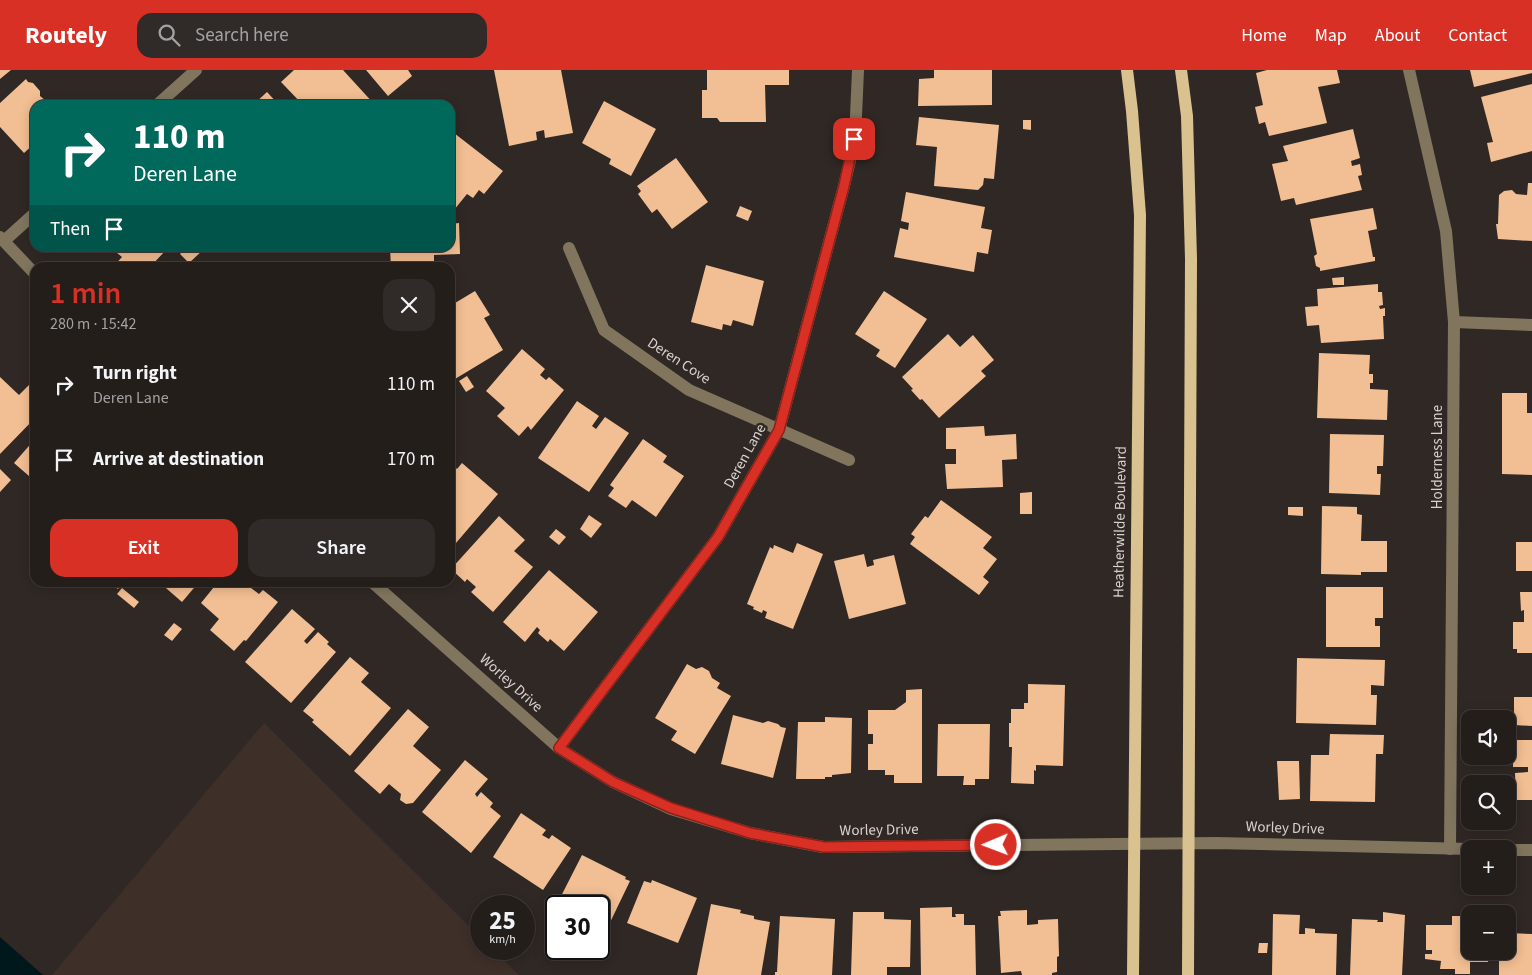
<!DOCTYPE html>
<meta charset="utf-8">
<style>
body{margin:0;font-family:"Source Sans 3",sans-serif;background:#302b28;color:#f1f3f6;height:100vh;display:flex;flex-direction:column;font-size:19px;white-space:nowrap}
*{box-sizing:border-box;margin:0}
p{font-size:16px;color:#a3a2a3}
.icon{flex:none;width:28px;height:28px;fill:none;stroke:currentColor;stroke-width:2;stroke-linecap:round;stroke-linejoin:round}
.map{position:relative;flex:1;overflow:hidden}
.drawer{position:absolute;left:30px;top:192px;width:425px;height:325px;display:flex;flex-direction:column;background:#241e1b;border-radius:15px;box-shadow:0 2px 12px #0003,0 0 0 1px #413c3a}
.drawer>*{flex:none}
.guide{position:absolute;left:30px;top:30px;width:425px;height:152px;border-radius:15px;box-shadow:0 2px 12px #0003,0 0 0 1px #413c3a;background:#00695c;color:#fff;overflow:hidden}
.tools{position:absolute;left:1461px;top:640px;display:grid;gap:10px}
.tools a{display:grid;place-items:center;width:55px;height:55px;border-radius:10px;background:#241e1b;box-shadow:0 2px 12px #0003,0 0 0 1px #413c3a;font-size:25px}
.speed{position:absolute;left:470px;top:825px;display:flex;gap:10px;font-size:25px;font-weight:700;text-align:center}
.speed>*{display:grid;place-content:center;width:65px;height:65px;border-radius:50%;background:#241e1b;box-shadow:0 2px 12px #0003,0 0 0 1px #413c3a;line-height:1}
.speed small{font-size:12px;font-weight:400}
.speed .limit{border:2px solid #111;border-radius:8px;background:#fff;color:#111}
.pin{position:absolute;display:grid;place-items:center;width:42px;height:42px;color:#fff;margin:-21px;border-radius:10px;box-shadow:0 2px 8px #0006}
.me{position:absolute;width:55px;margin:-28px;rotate:269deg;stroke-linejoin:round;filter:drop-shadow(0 0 4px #0008)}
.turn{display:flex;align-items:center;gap:18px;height:105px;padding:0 20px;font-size:22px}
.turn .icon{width:65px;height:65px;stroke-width:2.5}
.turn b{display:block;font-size:35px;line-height:42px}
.then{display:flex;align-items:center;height:48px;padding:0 20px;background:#0003;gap:10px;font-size:19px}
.round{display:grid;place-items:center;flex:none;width:52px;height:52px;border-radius:15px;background:#302b28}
.overview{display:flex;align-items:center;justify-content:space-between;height:85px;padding:0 20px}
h1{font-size:30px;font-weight:600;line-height:38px;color:#d93025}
.button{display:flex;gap:10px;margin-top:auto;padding:10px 20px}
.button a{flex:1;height:58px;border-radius:15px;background:#d93025;color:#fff;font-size:20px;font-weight:600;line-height:58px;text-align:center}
.button a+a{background:#302b28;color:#f1f3f6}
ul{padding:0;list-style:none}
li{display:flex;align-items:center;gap:15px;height:75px;padding:0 20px}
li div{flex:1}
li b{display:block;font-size:19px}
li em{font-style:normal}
header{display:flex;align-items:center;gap:30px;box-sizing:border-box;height:70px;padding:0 25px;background:#d93025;color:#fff}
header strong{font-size:24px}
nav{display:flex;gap:28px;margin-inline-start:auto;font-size:18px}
.search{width:350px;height:45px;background:#302b28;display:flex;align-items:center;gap:12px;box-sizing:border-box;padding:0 18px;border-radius:15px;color:#a3a2a3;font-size:19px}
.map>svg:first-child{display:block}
.built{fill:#3f2f29}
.water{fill:#00181b}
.building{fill:#f2be93}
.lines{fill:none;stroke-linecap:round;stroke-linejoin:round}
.minor{stroke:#81755e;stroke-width:12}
.major{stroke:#d9c190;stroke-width:12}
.route-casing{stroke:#8d1f18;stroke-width:12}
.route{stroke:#d93025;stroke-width:9}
.labels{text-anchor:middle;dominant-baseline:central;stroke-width:5;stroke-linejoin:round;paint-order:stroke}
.street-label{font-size:15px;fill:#d7d1cf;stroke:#302824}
</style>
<header>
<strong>Routely</strong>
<div class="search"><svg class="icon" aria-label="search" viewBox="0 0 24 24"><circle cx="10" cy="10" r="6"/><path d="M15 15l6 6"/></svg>Search here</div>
<nav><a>Home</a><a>Map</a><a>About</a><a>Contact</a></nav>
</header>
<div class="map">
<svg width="1532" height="905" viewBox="0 0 1532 905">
<rect width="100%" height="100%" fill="#302824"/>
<polygon class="built" points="264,653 481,868 481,879 492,879 519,905 52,905"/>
<polygon class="water" points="0,867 43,905 0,905"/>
<g class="building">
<polygon points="0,0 11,0 0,9"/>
<polygon points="294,0 343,0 375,35 303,35 281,12"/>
<polygon points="366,0 408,0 412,6 388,26"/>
<polygon points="494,0 561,0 573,63 545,68 544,60 536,62 537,70 509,76"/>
<polygon points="707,0 789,0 789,15 765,15 766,52 720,52 717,48 702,48 702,20 707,20"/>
<polygon points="934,0 992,0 992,35 918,36 919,9 934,8"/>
<polygon points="1267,0 1337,0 1340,13 1318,17 1327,53 1269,66 1265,52 1259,54 1255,37 1263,35 1256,3"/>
<polygon points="1470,0 1532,0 1532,3 1474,17"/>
<polygon points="26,9 28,12 33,13 40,21 40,26 51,35 35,35 35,73 24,83 0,57 0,33"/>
<polygon points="1532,14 1532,81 1491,92 1487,73 1493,72 1481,27"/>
<polygon points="267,22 279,35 253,35"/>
<polygon points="604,31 656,59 631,106 609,94 611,89 582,73"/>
<polygon points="919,47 999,55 994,109 984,108 983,115 978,120 934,116 937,77 916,75"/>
<polygon points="1023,50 1031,50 1031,60 1023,59"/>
<polygon points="1353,59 1360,88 1351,91 1352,96 1360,94 1362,105 1358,106 1362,120 1296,135 1294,128 1281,131 1272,94 1288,91 1283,76"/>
<polygon points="454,63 503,101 484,124 479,120 473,128 467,124 454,140 450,136 450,68"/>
<polygon points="676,88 708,132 672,159 657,139 652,143 638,124 641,121 637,116"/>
<polygon points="1528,113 1532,113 1532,171 1498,169 1496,154 1498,154 1499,125 1504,121 1512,120 1516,124 1527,125"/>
<polygon points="906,122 985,137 981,158 992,160 988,184 977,182 974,202 894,187 900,158 908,160 909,153 901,151"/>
<polygon points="740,136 752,141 748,151 736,146"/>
<polygon points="1373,138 1377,159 1368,161 1373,187 1375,187 1375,191 1320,201 1320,198 1316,196 1314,186 1317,184 1310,149"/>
<polygon points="459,153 460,184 434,185 434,198 391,198 390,178 450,178 450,154"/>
<polygon points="111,178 168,178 149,198 112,198 122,187"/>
<polygon points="186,178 201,178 203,180 189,193 180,184"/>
<polygon points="706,195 764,211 753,256 733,250 731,256 723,254 722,260 691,252"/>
<polygon points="1344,207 1344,215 1333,215 1332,208"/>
<polygon points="1378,214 1378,222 1382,222 1383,235 1379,236 1380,239 1385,238 1385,246 1383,246 1384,269 1321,273 1319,255 1307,256 1305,237 1318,236 1317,219"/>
<polygon points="475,221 490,245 484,248 503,280 450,312 450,236"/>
<polygon points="884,221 927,249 895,298 876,286 880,280 855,264"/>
<polygon points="948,264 960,277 973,265 994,290 981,301 986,306 939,348 922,329 920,330 911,320 913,319 902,307"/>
<polygon points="522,279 545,299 540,305 546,310 549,307 564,320 531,360 528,356 519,366 497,346 505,338 486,321"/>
<polygon points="1319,283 1370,285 1369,304 1373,304 1373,313 1370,313 1370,319 1388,320 1387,350 1317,348"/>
<polygon points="467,306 474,317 466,322 459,311"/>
<polygon points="0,307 19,325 35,309 35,348 0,384"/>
<polygon points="1502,323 1527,323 1527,343 1532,343 1532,405 1502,404"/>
<polygon points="577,331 599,346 592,356 596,359 605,347 629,363 589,422 538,388"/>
<polygon points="984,356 985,366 1016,364 1017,389 1002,390 1003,417 947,419 945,394 956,394 956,379 946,379 946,358"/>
<polygon points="1330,364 1384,365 1383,396 1377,396 1377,404 1381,404 1380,425 1329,423"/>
<polygon points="35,369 35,406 32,403 29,406 14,393"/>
<polygon points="643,369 667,386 663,392 684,406 656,447 632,430 626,438 608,426 614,418 610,415"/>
<polygon points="450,393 457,399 462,393 498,424 450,480"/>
<polygon points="0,399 11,410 0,422"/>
<polygon points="1032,422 1032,444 1020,444 1020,423"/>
<polygon points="941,430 992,467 983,478 997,489 983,507 989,512 979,525 910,474 915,467 911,464 925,446 928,448"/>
<polygon points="1322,436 1357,437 1357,444 1362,445 1361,471 1387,471 1387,502 1361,502 1361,505 1321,504"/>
<polygon points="1288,437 1303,437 1303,446 1288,445"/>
<polygon points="589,445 602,454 591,468 580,459"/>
<polygon points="499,446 525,470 514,481 533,497 493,542 471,522 476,517 467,509 465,512 451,499"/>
<polygon points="556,459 566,467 559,475 549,467"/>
<rect x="1516" y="472" width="16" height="29"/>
<polygon points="797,473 823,484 793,559 765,548 767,542 763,540 762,543 753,539 754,537 747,534 770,477 773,479 774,475 793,483"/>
<polygon points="864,484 867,497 874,495 873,490 894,485 906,534 849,549 834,491"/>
<polygon points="549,500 598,542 564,581 550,569 548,572 540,565 538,563 540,560 537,557 525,572 503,552"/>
<polygon points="112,512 123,512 118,519 111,514"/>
<polygon points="159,512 199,512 182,532"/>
<polygon points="218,512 256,512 251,518 259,524 263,520 278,532 246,571 244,570 234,581 210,560 219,549 201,533"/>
<polygon points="1326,517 1383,517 1383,548 1375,548 1375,556 1380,556 1380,577 1326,577"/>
<polygon points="122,518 139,532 134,538 117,524"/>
<polygon points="1520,522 1532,522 1532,583 1517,583 1517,579 1513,579 1513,552 1524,552 1524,540 1521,541"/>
<polygon points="292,539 315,559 304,571 307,574 318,562 329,572 327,574 336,582 291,633 245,592"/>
<polygon points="174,553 182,559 172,571 164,565"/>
<polygon points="350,587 369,603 361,612 391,638 350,686 312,652 314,650 303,641"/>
<polygon points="1297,588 1385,590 1384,616 1371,615 1371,625 1377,625 1376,655 1296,653"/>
<polygon points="687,594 696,599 702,597 709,601 712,608 720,613 717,618 731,626 695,684 671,670 677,661 655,648"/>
<polygon points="1028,614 1065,615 1063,696 1036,695 1036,701 1034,700 1034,714 1011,713 1012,677 1009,677 1009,653 1011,653 1011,639 1024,639 1024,633 1028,633"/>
<polygon points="922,619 922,713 894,713 894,705 885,705 885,700 868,700 868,674 873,674 873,664 868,664 868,640 895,640 906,632 906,620"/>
<polygon points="1514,627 1532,627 1532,656 1514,655"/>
<polygon points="408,639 429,657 413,676 441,700 413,733 406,734 400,730 401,724 389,714 380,724 354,701"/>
<polygon points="733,645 763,653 768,651 778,654 781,657 786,658 773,708 721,694"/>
<polygon points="825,647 852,648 851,703 832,705 832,707 825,707 825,709 796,709 798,652 825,652"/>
<polygon points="938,654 990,654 989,709 975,709 975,715 963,715 964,706 937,706"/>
<polygon points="1330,664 1384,665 1383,684 1376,684 1375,732 1310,731 1311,685 1329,685"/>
<polygon points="1513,670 1532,670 1532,730 1516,730 1515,703 1528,702 1528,697 1513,697"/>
<polygon points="465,690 488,709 475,724 477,727 481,722 493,733 490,737 501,746 471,783 422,742"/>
<polygon points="1277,691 1299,691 1300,729 1279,730"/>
<polygon points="521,743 546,760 542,765 549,769 552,765 571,778 543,820 493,787"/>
<polygon points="582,785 626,807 625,809 630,811 603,867 599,865 599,836 556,836"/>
<polygon points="652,810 697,828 678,873 627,853 644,811 651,813"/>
<polygon points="711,834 741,840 740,843 754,846 754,849 770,852 761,905 697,905"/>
<polygon points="952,837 952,847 956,847 955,844 964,844 964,855 975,855 976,905 921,905 920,838"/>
<polygon points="1027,840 1027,855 1038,854 1038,850 1058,849 1059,886 1057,887 1057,902 1052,903 1052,905 1022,905 1021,901 1001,903 998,846 1001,846 1000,841"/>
<polygon points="853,842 884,842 884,849 911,850 910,897 887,897 887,905 851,905"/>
<polygon points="1383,842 1405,845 1402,905 1350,905 1352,849 1378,850 1377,852 1383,852"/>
<polygon points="1273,844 1300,845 1299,864 1305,864 1305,858 1315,859 1315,863 1337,864 1336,905 1272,905"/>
<polygon points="780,846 835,849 832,905 775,905 775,902 777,902"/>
<polygon points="1452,846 1470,846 1470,881 1488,881 1488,892 1470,892 1470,904 1455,904 1455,899 1440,899 1441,891 1425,889 1425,884 1432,884 1432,880 1426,880 1426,855 1452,855"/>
<polygon points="1508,863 1532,864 1532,905 1499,905 1499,881 1508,881"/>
<polygon points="1259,873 1268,873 1267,883 1258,883"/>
</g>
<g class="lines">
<g class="minor">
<polyline points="1409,0 1446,161 1454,252 1450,779"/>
<polyline points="157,35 196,0"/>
<polyline points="0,167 35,204"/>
<polyline points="4,171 35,143"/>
<polyline points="569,178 604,260 689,320 849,390"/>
<polyline points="1454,252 1532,255"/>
<polyline points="372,512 559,678 613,712 671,739 750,763 823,777 1216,773 1470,779"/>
<polyline points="559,678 718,467 779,360 844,116 855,69 858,0"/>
<polyline points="1508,780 1532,780"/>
</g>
<g class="major">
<polyline points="1127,0 1132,41 1140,145 1133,905"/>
<polyline points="1181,0 1187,46 1191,189 1188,905"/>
</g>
</g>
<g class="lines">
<g class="route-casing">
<polyline id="route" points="854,69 844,116 779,360 718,467 559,678 613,712 671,738 750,763 824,777 996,775"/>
</g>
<use href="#route" class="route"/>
</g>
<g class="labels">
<g class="street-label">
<text transform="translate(679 291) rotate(33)">Deren Cove</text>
<text transform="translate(745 386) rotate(-61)">Deren Lane</text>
<text transform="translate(1437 387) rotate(-90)">Holderness Lane</text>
<text transform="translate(1120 452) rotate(-89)">Heatherwilde Boulevard</text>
<text transform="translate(511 613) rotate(42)">Worley Drive</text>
<text transform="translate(1285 758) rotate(2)">Worley Drive</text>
<text transform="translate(879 760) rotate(-1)">Worley Drive</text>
</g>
</g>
</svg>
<div class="tools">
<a><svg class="icon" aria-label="sound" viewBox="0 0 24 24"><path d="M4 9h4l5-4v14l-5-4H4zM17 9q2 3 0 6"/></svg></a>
<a><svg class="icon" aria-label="search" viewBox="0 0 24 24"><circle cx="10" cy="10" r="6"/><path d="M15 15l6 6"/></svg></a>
<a>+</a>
<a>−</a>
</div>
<div class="speed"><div>25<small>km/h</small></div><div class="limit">30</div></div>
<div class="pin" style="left:854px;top:69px;background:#d93025"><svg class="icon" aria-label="arrive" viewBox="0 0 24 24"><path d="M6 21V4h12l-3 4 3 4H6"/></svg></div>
<svg class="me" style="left:996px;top:775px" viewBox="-20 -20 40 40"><circle r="17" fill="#d93025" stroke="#fff" stroke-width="3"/><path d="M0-11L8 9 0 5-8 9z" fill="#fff"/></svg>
<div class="guide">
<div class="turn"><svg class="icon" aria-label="right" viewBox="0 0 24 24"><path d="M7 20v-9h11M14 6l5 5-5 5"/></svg><div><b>110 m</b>Deren Lane</div></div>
<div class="then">Then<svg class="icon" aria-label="arrive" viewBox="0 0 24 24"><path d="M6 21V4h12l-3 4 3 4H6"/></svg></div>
</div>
<section class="drawer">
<div class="overview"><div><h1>1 min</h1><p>280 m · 15:42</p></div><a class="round"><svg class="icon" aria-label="close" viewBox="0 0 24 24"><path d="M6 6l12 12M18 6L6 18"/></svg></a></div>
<ul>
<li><svg class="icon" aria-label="right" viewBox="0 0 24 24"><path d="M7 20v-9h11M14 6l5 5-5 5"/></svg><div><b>Turn right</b><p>Deren Lane</p></div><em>110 m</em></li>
<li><svg class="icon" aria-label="arrive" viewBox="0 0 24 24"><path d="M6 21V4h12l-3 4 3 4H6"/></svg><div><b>Arrive at destination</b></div><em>170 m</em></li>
</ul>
<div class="button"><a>Exit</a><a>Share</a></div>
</section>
</div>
